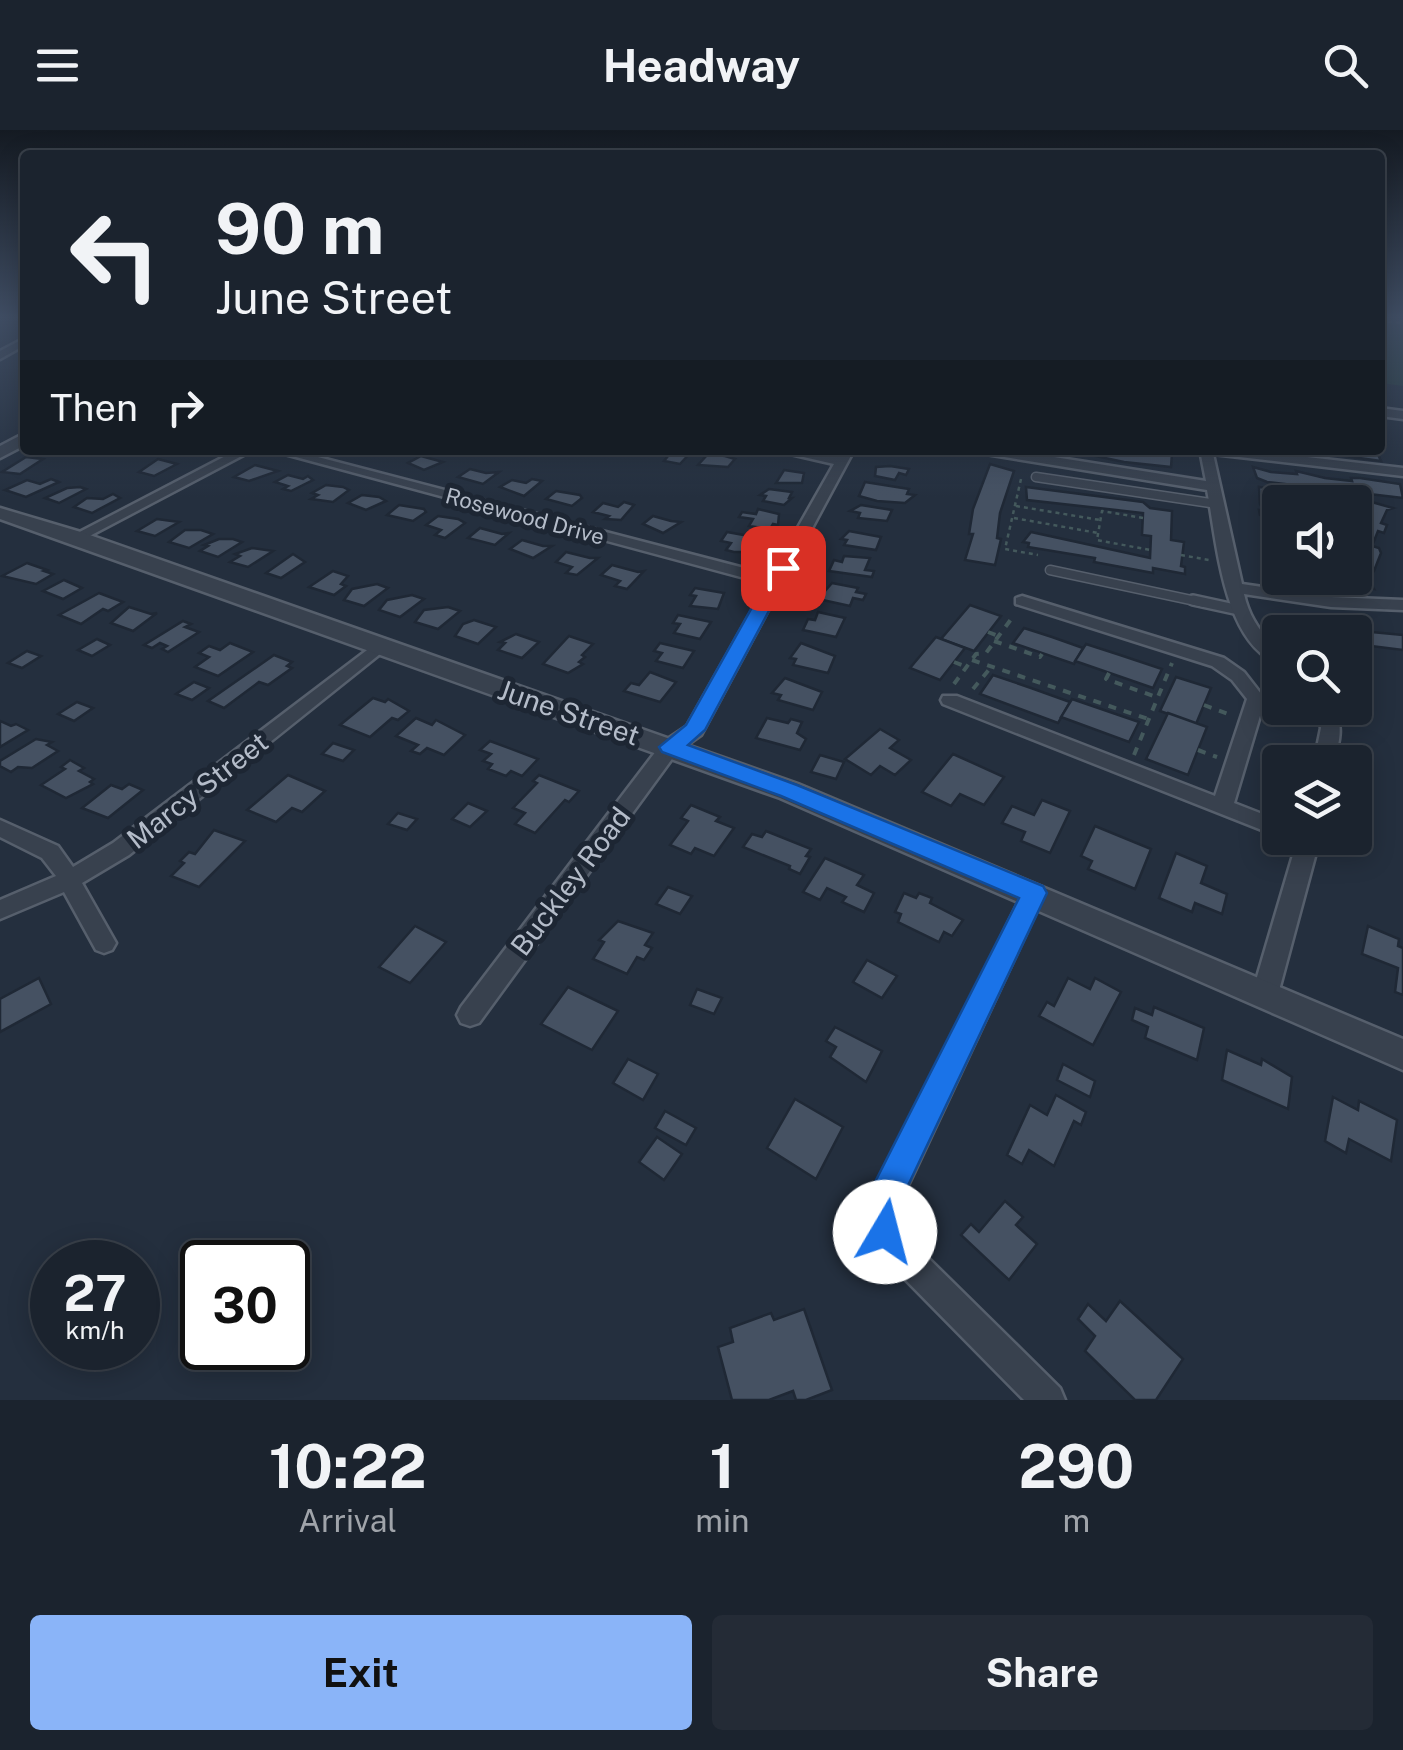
<!DOCTYPE html>
<style>
body{margin:0;font-family:"Public Sans",sans-serif;background:#242b36;color:#f1f3f6;height:100vh;display:flex;flex-direction:column;font-size:38px;white-space:nowrap}
*{box-sizing:border-box;margin:0}
p{font-size:32px;color:#a0a4aa}
.icon{flex:none;width:55px;height:55px;fill:none;stroke:currentColor;stroke-width:2;stroke-linecap:round;stroke-linejoin:round}
.map{position:relative;height:1270px;overflow:hidden}
.panel{display:flex;flex-direction:column;background:#1b232e;flex:1}
.panel>*{flex:none}
.top-card{position:absolute;left:20px;top:20px;width:1365px;height:305px;border-radius:10px;box-shadow:0 5px 25px #0003,0 0 0 2px #39404a;background:#1b232e;color:#f1f3f6;overflow:hidden}
.buttons{position:absolute;left:1262px;top:355px;display:grid;gap:20px}
.buttons a{display:grid;place-items:center;width:110px;height:110px;border-radius:10px;background:#1b232e;box-shadow:0 5px 25px #0003,0 0 0 2px #39404a;font-size:50px}
.speed{position:absolute;left:30px;top:1110px;display:flex;gap:20px;font-size:50px;font-weight:700;text-align:center}
.speed>*{display:grid;place-content:center;width:130px;height:130px;border-radius:50%;background:#1b232e;box-shadow:0 5px 25px #0003,0 0 0 2px #39404a;line-height:1}
.speed small{font-size:25px;font-weight:400}
.speed .limit{border:5px solid #111;border-radius:15px;background:#fff;color:#111}
.pin{position:absolute;display:grid;place-items:center;width:85px;height:85px;color:#fff;margin:-42px;border-radius:20px;box-shadow:0 5px 15px #0006}
.me{position:absolute;width:110px;margin:-55px;rotate:8deg;stroke-linejoin:round;filter:drop-shadow(0 0 8px #0008)}
.turn{display:flex;align-items:center;gap:35px;height:210px;padding:0 30px;font-size:45px}
.turn .icon{width:130px;height:130px;stroke-width:2.5}
.turn b{display:block;font-size:70px;line-height:85px}
.then{display:flex;align-items:center;height:95px;padding:0 30px;background:#0003;gap:20px;font-size:38px}
.eta{display:flex;justify-content:space-evenly;align-items:center;height:170px;text-align:center}
.eta b{font-size:60px;font-weight:700;line-height:70px}
.cta{display:flex;gap:20px;margin-top:auto;padding:20px 30px}
.cta a{flex:1;height:115px;border-radius:10px;background:#8ab4f8;color:#111;font-size:40px;font-weight:700;line-height:115px;text-align:center}
.cta a+a{background:#242b36;color:#f1f3f6}
header{display:flex;justify-content:space-between;align-items:center;height:130px;padding:0 30px;background:#1b232e;font-size:45px;font-weight:700}
.map>svg:first-child{display:block}
.green{fill:#263c3f}
.building{fill:#455162;stroke:#1f2835;stroke-width:2.5}
.lines{fill:none;stroke-linecap:round;stroke-linejoin:round}
.service-far1-casing{stroke:#565f6c;stroke-width:11}
.service-casing{stroke:#565f6c;stroke-width:14}
.minor-casing{stroke:#565f6c;stroke-width:5}
.tertiary-casing{stroke:#565f6c;stroke-width:5}
.path-far1{stroke:#44595c;stroke-width:2.5;stroke-dasharray:4 4;stroke-linecap:butt}
.path{stroke:#44595c;stroke-width:4;stroke-dasharray:8 8;stroke-linecap:butt}
.service-far1{stroke:#38414e;stroke-width:8}
.service{stroke:#38414e;stroke-width:9}
.minor{fill:#38414e;fill-rule:evenodd}
.tertiary{fill:#38414e;fill-rule:evenodd}
.route{fill:#1a73e8;stroke:#114b97;stroke-width:2.5}
.labels{text-anchor:middle;dominant-baseline:central;stroke-width:10;stroke-linejoin:round;paint-order:stroke}
.far-street-label{font-size:22px;fill:#b4bcc9;stroke:#1d2633}
.street-label{font-size:28px;fill:#b4bcc9;stroke:#1d2633}
</style>
<header><svg class="icon" aria-label="menu" viewBox="0 0 24 24"><path d="M4 6h16M4 12h16M4 18h16"/></svg>Headway<svg class="icon" aria-label="search" viewBox="0 0 24 24"><circle cx="10" cy="10" r="6"/><path d="M15 15l6 6"/></svg></header>
<div class="map">
<svg width="1403" height="1270" viewBox="0 0 1403 1270">
<rect width="100%" height="100%" fill="#242f3e"/>
<polygon class="green" points="1380,189 1403,189 1403,256 1380,253"/>
<g class="building">
<polygon points="662,320 687,320 692,321 680,334 664,331 668,326 658,324"/>
<polygon points="1067,320 1172,324 1171,337 1124,332"/>
<polygon points="1315,320 1376,320 1381,331 1316,322"/>
<polygon points="708,324 725,326 735,329 728,337 698,335"/>
<polygon points="421,326 443,332 424,340 408,333"/>
<polygon points="26,327 43,329 20,344 2,342"/>
<polygon points="158,329 177,334 154,346 139,342"/>
<polygon points="990,334 1014,341 1000,383 997,408 1001,409 995,435 965,430 973,404 969,404 973,379"/>
<polygon points="255,335 278,341 249,351 234,347"/>
<polygon points="890,336 909,339 906,345 899,343 895,350 875,346 876,337"/>
<polygon points="1253,337 1271,342 1297,344 1296,341 1325,348 1352,351 1351,348 1360,348 1400,354 1403,368 1267,352 1257,348"/>
<polygon points="470,339 486,343 499,342 483,354 458,347"/>
<polygon points="784,340 804,343 802,353 776,353"/>
<polygon points="288,345 303,349 308,346 313,350 291,361 283,359 288,356 275,352"/>
<polygon points="51,349 59,352 26,367 5,360 27,350 40,354"/>
<polygon points="532,349 542,351 524,366 500,357 512,350 526,353"/>
<polygon points="865,352 909,359 907,364 915,365 905,373 877,371 859,366"/>
<polygon points="326,355 343,357 349,360 333,372 311,369 318,365 312,363"/>
<polygon points="80,357 86,359 59,373 45,368 67,358"/>
<polygon points="1026,357 1143,372 1150,378 1172,381 1171,410 1184,412 1181,436 1185,437 1185,444 1153,438 1153,443 1094,432 1095,428 1028,417 1029,413 1023,412 1031,402 1150,428 1151,406 1142,405 1143,383 1027,370"/>
<polygon points="1259,357 1278,360 1281,368 1290,370 1280,372 1280,422 1271,387 1260,385 1259,380 1265,381 1260,374"/>
<polygon points="769,359 792,362 789,368 792,368 784,375 763,371 766,366 760,365"/>
<polygon points="556,361 580,365 582,368 572,376 546,369"/>
<polygon points="113,364 120,368 92,383 74,377 87,368 103,369"/>
<polygon points="362,365 379,367 386,371 366,380 348,373"/>
<polygon points="1361,369 1393,378 1387,380 1381,393 1387,395 1384,403 1378,401 1372,416 1379,418 1381,423 1374,441 1355,435 1355,375"/>
<polygon points="624,372 634,375 621,390 605,389 609,386 593,382 603,373 618,377"/>
<polygon points="399,375 424,379 426,382 413,391 387,385"/>
<polygon points="861,375 892,380 887,391 858,388 860,383 850,381"/>
<polygon points="758,379 779,384 778,395 773,394 770,399 749,396 753,389 739,387 742,382 756,384"/>
<polygon points="438,386 458,389 465,393 445,408 435,405 441,400 426,395"/>
<polygon points="653,386 671,391 681,392 663,403 643,394"/>
<polygon points="157,389 179,392 155,406 137,401"/>
<polygon points="480,398 502,404 509,403 495,415 468,408"/>
<polygon points="185,400 201,400 213,404 189,418 169,412"/>
<polygon points="849,401 881,407 876,420 844,415 847,410 841,409"/>
<polygon points="727,402 766,409 749,422 734,422 726,420 731,413 721,411"/>
<polygon points="219,409 233,409 242,412 218,427 200,421 208,416 204,415"/>
<polygon points="522,410 543,416 552,416 533,428 510,419"/>
<polygon points="252,418 273,421 248,437 230,432 240,426 235,424"/>
<polygon points="566,422 590,428 598,428 577,445 566,443 572,437 556,432"/>
<polygon points="293,424 305,432 281,448 266,443"/>
<polygon points="844,426 870,428 865,440 874,441 872,447 829,441 834,430 842,432"/>
<polygon points="27,433 47,440 44,441 53,444 36,454 2,446"/>
<polygon points="612,435 638,442 644,441 627,459 615,456 620,451 601,445"/>
<polygon points="333,441 348,446 341,454 346,456 334,465 309,457"/>
<polygon points="1367,447 1374,459 1289,448 1355,446"/>
<polygon points="64,450 82,458 63,469 43,461"/>
<polygon points="832,453 858,458 856,462 866,464 863,470 853,468 850,476 818,469"/>
<polygon points="377,454 388,458 364,476 344,470 352,459"/>
<polygon points="695,458 724,463 718,479 690,476 696,466 690,465"/>
<polygon points="99,463 123,472 108,481 103,479 81,494 59,485"/>
<polygon points="412,465 424,469 400,487 379,480 387,470"/>
<polygon points="970,475 1001,486 974,521 941,509"/>
<polygon points="129,477 151,484 157,483 133,501 111,493"/>
<polygon points="448,477 460,481 438,499 415,492 424,480"/>
<polygon points="818,482 845,488 836,507 803,500 808,489 815,490"/>
<polygon points="678,485 711,492 700,509 674,503 680,494 673,493"/>
<polygon points="1287,485 1361,501 1403,505 1403,520 1355,514 1355,502 1317,502 1291,497"/>
<polygon points="474,490 496,497 478,514 455,506 463,494"/>
<polygon points="183,491 191,494 185,497 199,502 168,522 162,519 167,516 160,513 152,518 144,515"/>
<polygon points="1024,498 1052,507 1083,518 1074,534 1013,513"/>
<polygon points="516,504 539,512 522,528 498,520 505,513 500,512"/>
<polygon points="569,506 593,514 582,525 585,527 579,532 583,534 568,543 543,534"/>
<polygon points="936,507 965,518 940,550 910,538"/>
<polygon points="97,509 110,515 92,526 78,520"/>
<polygon points="230,513 253,522 218,546 195,537 209,527 199,523 209,516 220,520"/>
<polygon points="660,513 694,521 683,538 656,531 662,523 654,521"/>
<polygon points="801,513 835,526 828,543 793,535 796,529 790,528"/>
<polygon points="1086,514 1120,525 1162,539 1153,558 1075,531"/>
<polygon points="27,521 41,526 22,538 8,533"/>
<polygon points="274,525 292,532 287,536 292,538 268,555 259,552 224,578 208,571"/>
<polygon points="650,542 676,552 660,572 624,561 631,553 639,555"/>
<polygon points="993,545 1031,558 1070,572 1058,593 980,564"/>
<polygon points="1176,547 1211,558 1196,594 1160,581"/>
<polygon points="785,548 822,562 813,580 778,570 781,565 772,563"/>
<polygon points="194,552 209,558 192,570 176,564"/>
<polygon points="373,568 385,572 388,569 409,581 398,590 392,588 370,607 340,595"/>
<polygon points="1072,569 1139,592 1129,612 1061,587"/>
<polygon points="77,572 93,578 74,591 58,584"/>
<polygon points="1168,583 1207,597 1188,645 1146,629"/>
<polygon points="416,588 432,595 436,590 465,605 444,625 427,618 420,624 411,621 418,615 396,606"/>
<polygon points="767,588 788,593 791,589 802,592 797,603 806,609 800,620 756,608"/>
<polygon points="0,591 11,596 16,594 28,600 0,617"/>
<polygon points="880,599 899,610 890,618 911,630 895,645 880,636 871,645 845,629"/>
<polygon points="36,609 52,612 47,615 58,621 32,638 18,637 11,642 0,636 0,631"/>
<polygon points="490,611 538,629 522,646 511,641 506,646 488,639 492,634 483,631 491,624 480,620"/>
<polygon points="333,613 354,620 343,631 322,624"/>
<polygon points="953,624 1004,647 984,675 960,664 951,676 922,662"/>
<polygon points="820,625 844,632 836,649 811,642"/>
<polygon points="70,630 84,638 79,641 94,649 90,652 93,654 66,668 41,655 65,639 61,637"/>
<polygon points="288,645 325,661 302,682 292,678 276,692 247,680"/>
<polygon points="539,645 579,661 569,672 565,670 535,703 515,694 525,683 513,678 537,653 533,651"/>
<polygon points="129,654 143,660 108,688 82,678 111,655 122,659"/>
<polygon points="1042,670 1070,681 1050,723 1021,711 1025,702 1002,693 1012,676 1034,685"/>
<polygon points="468,673 487,681 470,697 452,689"/>
<polygon points="691,675 720,687 716,691 734,698 714,726 695,718 691,724 670,715 688,691 681,688"/>
<polygon points="398,683 417,689 407,700 388,694"/>
<polygon points="1095,696 1151,719 1135,759 1088,739 1092,731 1081,726"/>
<polygon points="214,700 245,711 199,757 171,746 184,733 180,731 189,722 195,724"/>
<polygon points="766,701 811,719 806,726 810,727 800,744 789,739 790,736 743,717 752,704 762,707"/>
<polygon points="1176,723 1207,736 1201,753 1227,764 1222,784 1195,773 1192,782 1159,768"/>
<polygon points="825,728 864,745 857,755 874,763 864,782 842,772 846,767 827,758 820,770 803,762"/>
<polygon points="668,757 692,766 680,784 656,774"/>
<polygon points="904,763 916,768 919,763 932,768 930,773 963,790 952,806 944,802 939,812 898,792 901,784 895,782"/>
<polygon points="618,791 653,803 645,815 652,818 644,830 637,827 627,844 593,829 604,812 599,810"/>
<polygon points="415,796 446,812 410,853 379,837"/>
<polygon points="1368,796 1399,809 1398,816 1403,818 1403,865 1395,862 1398,838 1362,824"/>
<polygon points="867,830 897,846 882,868 853,852"/>
<polygon points="39,848 51,874 0,902 0,869"/>
<polygon points="1068,848 1090,859 1095,848 1121,862 1093,915 1039,886 1047,872 1054,876"/>
<polygon points="568,857 618,881 592,920 541,894"/>
<polygon points="697,859 722,868 714,884 690,875"/>
<polygon points="1154,877 1204,898 1197,930 1145,908 1148,897 1132,890 1135,878 1152,885"/>
<polygon points="835,897 882,921 866,952 830,927 836,917 826,911"/>
<polygon points="1227,920 1261,935 1262,929 1292,947 1288,979 1222,950"/>
<polygon points="628,929 658,944 643,970 613,953"/>
<polygon points="1063,934 1095,951 1090,967 1057,950"/>
<polygon points="1056,965 1086,982 1081,995 1074,991 1054,1036 1029,1020 1022,1034 1007,1025 1030,975 1047,985"/>
<polygon points="1333,967 1358,980 1359,971 1397,990 1391,1031 1349,1009 1346,1023 1325,1011"/>
<polygon points="795,969 843,997 816,1049 767,1018"/>
<polygon points="665,981 696,998 686,1015 655,998"/>
<polygon points="657,1007 682,1024 664,1050 639,1032"/>
<polygon points="1005,1071 1023,1087 1016,1095 1037,1114 1009,1150 961,1105 971,1094 979,1102"/>
<polygon points="1120,1171 1183,1229 1156,1270 1135,1270 1085,1221 1095,1206 1078,1189 1088,1174 1106,1191"/>
<polygon points="804,1179 832,1260 806,1270 796,1270 793,1261 769,1270 732,1270 718,1217 733,1212 730,1198 771,1183 774,1190"/>
</g>
<g class="lines">
<g class="service-far1-casing">
<g id="service-far1">
<polyline points="1036,347 1217,374"/>
<polyline points="1050,440 1205,473"/>
</g>
</g>
<g class="service-casing">
<polyline id="service" points="1193,470 1239,480"/>
</g>
<g class="minor-casing">
<g id="minor">
<polygon points="25,208 25,215 0,229 0,221"/>
<polygon points="1380,278 1403,281 1403,289 1380,286"/>
<polygon points="237,320 253,320 82,410 72,410 70,407"/>
<polygon points="270,320 291,320 771,445 834,334 773,320 801,320 838,327 842,320 854,320 701,605 677,622 479,893 470,896 461,893 457,885 461,877 663,612 687,596 767,454"/>
<path d="M980,320H1010L1206,351L1200,320H1247L1403,338V346L1213,324L1242,454L1331,467L1403,470V480L1331,477L1244,464C1249,487 1262,506 1280,520V534C1223,515 1217,411 1207,360L986,324Z"/>
<polygon points="1022,466 1224,528 1244,542 1265,569 1234,673 1280,691 1282,708 943,574 941,570 943,566 957,566 1215,666 1247,569 1232,550 1212,536 1016,474 1016,468"/>
<polygon points="379,511 385,512 388,516 385,520 129,725 82,753 116,813 112,820 104,823 96,820 64,762 0,789 0,770 56,746 42,728 0,707 0,690 58,716 73,737 113,713"/>
<path d="M1316,578H1334C1344,596 1339,613 1334,632H1314L1321,598Z"/>
<polygon points="1298,708 1320,708 1278,864 1274,872 1265,875 1256,872 1252,864"/>
<polygon points="1034,754 1042,757 1045,763 897,1079 899,1096 917,1117 1060,1258 1065,1270 1024,1270 895,1139 874,1113 867,1078 1023,763 1026,757"/>
</g>
</g>
<g class="tertiary-casing">
<g id="tertiary">
<polygon points="25,303 25,315 0,328 0,316"/>
<polygon points="0,378 84,403 798,654 1403,909 1403,940 780,668 0,389"/>
</g>
</g>
<g class="path-far1">
<polyline points="1380,191 1403,193"/>
<polyline points="1021,349 1005,419 1038,425"/>
<polyline points="1016,376 1100,390"/>
<polyline points="1014,388 1098,403"/>
<polyline points="1143,388 1102,381 1097,410 1150,420"/>
<polyline points="1181,425 1209,430"/>
</g>
<g class="path">
<polyline points="988,502 998,506"/>
<polyline points="994,511 1040,527 1042,524"/>
<polyline points="972,530 1151,590"/>
<polyline points="954,532 967,537"/>
<polyline points="1109,543 1106,549 1156,567"/>
<polyline points="954,554 976,524 986,523 1015,484"/>
<polyline points="973,559 992,536"/>
<polyline points="1204,575 1228,584"/>
<polyline points="1198,620 1217,627"/>
<polyline points="1134,625 1172,533"/>
</g>
<use href="#service-far1" class="service-far1"/>
<use href="#service" class="service"/>
<use href="#minor" class="minor"/>
<use href="#tertiary" class="tertiary"/>
</g>
<linearGradient id="sky" x2="0" y2="1"><stop stop-color="#141a22"/><stop offset="0.51" stop-color="#3f4d63"/><stop offset="1" stop-color="#3f4d63" stop-opacity="0"/></linearGradient>
<rect width="1403" height="367" fill="url(#sky)"/>
<path class="route" d="M783,433L792,438L705,600L688,615L797,655L1043,756L1047,763L904,1064C898,1081 904,1097 897,1114L885,1119L872,1114C864,1093 865,1078 872,1058L1019,768L781,666L662,622L659,617L686,595L774,438Z"/>
<g class="labels">
<g class="far-street-label">
<text transform="translate(525 386) rotate(15)">Rosewood Drive</text>
</g>
<g class="street-label">
<text transform="translate(569 582) rotate(19)">June Street</text>
<text transform="translate(197 660) rotate(-38)">Marcy Street</text>
<text transform="translate(570 751) rotate(-53)">Buckley Road</text>
</g>
</g>
</svg>
<div class="buttons">
<a><svg class="icon" aria-label="sound" viewBox="0 0 24 24"><path d="M4 9h4l5-4v14l-5-4H4zM17 9q2 3 0 6"/></svg></a>
<a><svg class="icon" aria-label="search" viewBox="0 0 24 24"><circle cx="10" cy="10" r="6"/><path d="M15 15l6 6"/></svg></a>
<a><svg class="icon" aria-label="layers" viewBox="0 0 24 24"><path d="M12 4l9 5-9 5-9-5zM3 14l9 5 9-5"/></svg></a>
</div>
<div class="speed"><div>27<small>km/h</small></div><div class="limit">30</div></div>
<div class="pin" style="left:783px;top:438px;background:#d93025"><svg class="icon" aria-label="arrive" viewBox="0 0 24 24"><path d="M6 21V4h12l-3 4 3 4H6"/></svg></div>
<svg class="me" style="left:885px;top:1102px" viewBox="-20 -20 40 40"><circle r="19" fill="#fff"/><path d="M0-13L10 11 0 6-10 11z" fill="#1a73e8"/></svg>
<div class="top-card">
<div class="turn"><svg class="icon" aria-label="left" viewBox="0 0 24 24"><path d="M17 20v-9H6M10 6l-5 5 5 5"/></svg><div><b>90 m</b>June Street</div></div>
<div class="then">Then<svg class="icon" aria-label="right" viewBox="0 0 24 24"><path d="M7 20v-9h11M14 6l5 5-5 5"/></svg></div>
</div>
</div>
<section class="panel">
<div class="eta">
<div><b>10:22</b><p>Arrival</p></div>
<div><b>1</b><p>min</p></div>
<div><b>290</b><p>m</p></div>
</div>
<div class="cta"><a>Exit</a><a>Share</a></div>
</section>
